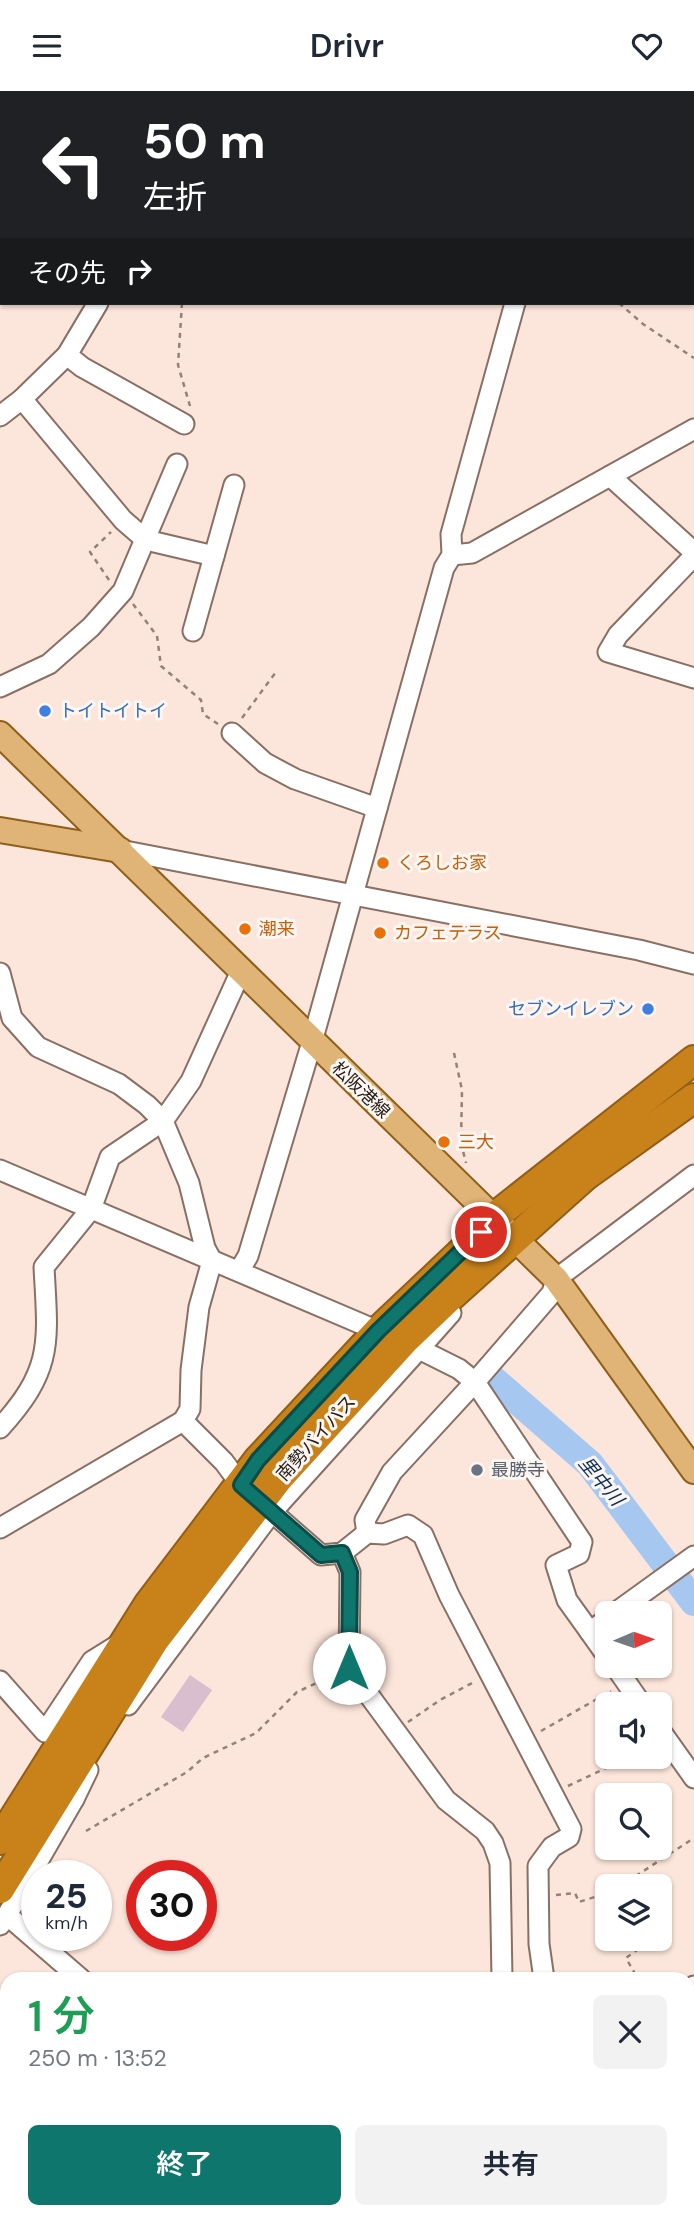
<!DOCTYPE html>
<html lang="ja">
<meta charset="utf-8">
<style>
body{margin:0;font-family:"DM Sans","Noto Sans JP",sans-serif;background:#f2f2f3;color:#1f2937;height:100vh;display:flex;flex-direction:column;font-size:26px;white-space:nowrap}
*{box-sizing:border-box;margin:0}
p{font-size:23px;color:#747a83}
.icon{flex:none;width:38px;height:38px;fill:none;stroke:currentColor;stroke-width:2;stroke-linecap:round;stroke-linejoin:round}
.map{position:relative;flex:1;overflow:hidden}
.details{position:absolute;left:0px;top:1881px;width:695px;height:247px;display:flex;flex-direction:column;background:#fff;border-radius:21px 21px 0 0;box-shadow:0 2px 5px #0004}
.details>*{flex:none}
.banner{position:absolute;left:0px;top:0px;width:695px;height:214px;box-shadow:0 2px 5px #0004;background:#202124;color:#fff;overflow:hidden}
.needle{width:46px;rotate:88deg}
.controls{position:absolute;left:595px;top:1510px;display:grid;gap:14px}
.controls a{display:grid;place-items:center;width:77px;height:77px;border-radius:10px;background:#fff;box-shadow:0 2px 5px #0004;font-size:35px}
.speed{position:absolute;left:21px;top:1769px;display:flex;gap:14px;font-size:35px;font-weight:700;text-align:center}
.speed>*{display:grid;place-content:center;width:91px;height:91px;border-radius:50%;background:#fff;box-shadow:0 2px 5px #0004;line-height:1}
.speed small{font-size:18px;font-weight:400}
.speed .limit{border:10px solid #d22;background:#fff;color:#111}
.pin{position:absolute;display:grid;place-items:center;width:60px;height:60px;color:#fff;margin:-30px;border:4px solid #fff;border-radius:50%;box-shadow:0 2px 7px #0007}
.me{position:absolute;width:77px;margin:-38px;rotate:0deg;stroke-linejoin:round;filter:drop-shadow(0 0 5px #0008)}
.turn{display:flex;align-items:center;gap:24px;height:147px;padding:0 28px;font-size:32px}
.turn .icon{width:91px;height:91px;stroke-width:2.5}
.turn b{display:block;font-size:49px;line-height:60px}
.then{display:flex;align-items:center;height:66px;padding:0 28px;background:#0003;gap:14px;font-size:26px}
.round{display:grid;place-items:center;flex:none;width:74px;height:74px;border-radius:10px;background:#f2f2f3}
.head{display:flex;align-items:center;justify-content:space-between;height:119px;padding:0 28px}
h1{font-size:42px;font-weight:600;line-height:52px;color:#1e9e55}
.action{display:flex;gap:14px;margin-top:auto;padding:14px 28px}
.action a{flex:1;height:80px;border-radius:10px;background:#0f766e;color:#fff;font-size:28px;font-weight:600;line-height:80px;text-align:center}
.action a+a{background:#f2f2f3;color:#1f2937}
header{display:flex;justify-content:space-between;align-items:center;height:91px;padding:0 28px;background:#fff;font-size:32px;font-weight:600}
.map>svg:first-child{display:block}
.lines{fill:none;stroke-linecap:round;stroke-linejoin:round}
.river{stroke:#a6c8f0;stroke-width:28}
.building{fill:#d8becf}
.minor-casing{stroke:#896f64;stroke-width:23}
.major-casing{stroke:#8f5e18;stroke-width:28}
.highway-casing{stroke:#8f5e18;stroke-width:32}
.path{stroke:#92827a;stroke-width:2.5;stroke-dasharray:5 5;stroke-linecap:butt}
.minor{stroke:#fff;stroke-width:19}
.major{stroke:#dfb476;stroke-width:24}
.highway{stroke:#c9821a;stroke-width:28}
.route-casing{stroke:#0a4d48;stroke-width:18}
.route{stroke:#0f766e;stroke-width:12}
.shop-dot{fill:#3f7fe0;stroke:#fcf6f3;stroke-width:2.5}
.food-dot{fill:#e8710a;stroke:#fcf6f3;stroke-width:2.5}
.worship-dot{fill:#6b7280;stroke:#fcf6f3;stroke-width:2.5}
.labels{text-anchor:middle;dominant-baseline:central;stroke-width:6;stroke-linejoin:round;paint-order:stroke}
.shop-label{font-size:18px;fill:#366cbe;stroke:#fcf6f3;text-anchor:start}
.food-label{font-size:18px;fill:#c56008;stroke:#fcf6f3;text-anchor:start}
.street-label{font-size:18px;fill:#241a15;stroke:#fcf6f3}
.worship-label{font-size:18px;fill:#5b616d;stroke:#fcf6f3;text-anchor:start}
.water-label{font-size:19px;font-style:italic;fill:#0b2d52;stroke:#fcf6f3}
</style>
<header><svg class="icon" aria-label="menu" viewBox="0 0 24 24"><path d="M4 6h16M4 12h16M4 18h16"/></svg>Drivr<svg class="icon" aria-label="heart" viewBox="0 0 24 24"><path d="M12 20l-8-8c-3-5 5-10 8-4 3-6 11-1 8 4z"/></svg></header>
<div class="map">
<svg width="694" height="2127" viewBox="0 0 694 2127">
<rect width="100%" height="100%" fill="#fce5da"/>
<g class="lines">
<polyline class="river" points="490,1286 590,1373 694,1511"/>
</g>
<g class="building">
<polygon points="190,1584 212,1599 183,1641 161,1626"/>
<polygon points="189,2121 226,2121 221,2127 185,2127"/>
</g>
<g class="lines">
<g class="minor-casing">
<g id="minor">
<polyline points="386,0 388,2"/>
<polyline points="622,0 625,2"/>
<polyline points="576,2 576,0"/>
<polyline points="693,91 694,90"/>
<polyline points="693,117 694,117"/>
<polyline points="67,264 82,276 184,333"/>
<polyline points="22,308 123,429 146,449 214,465"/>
<polyline points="0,325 22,308 67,264 98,212"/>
<polyline points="610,385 694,461"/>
<polyline points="452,464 472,462 694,338"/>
<polyline points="694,465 618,544 608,561 694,587"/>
<polyline points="193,540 234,394"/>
<polyline points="0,596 49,573 91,536 123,500 177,373"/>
<polyline points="232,642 265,672 295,688 377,717"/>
<polyline points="120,759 639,859 694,873"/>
<polyline points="0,882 12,927 38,956 119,993 147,1014 163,1030 189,1092 205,1157 212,1170 199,1216 191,1279 190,1318 183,1330 0,1437"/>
<polyline points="0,1079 378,1240"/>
<polyline points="239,1180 248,1165 312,951 444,477 452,464 451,443 515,212"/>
<polyline points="451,1222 419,1258 459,1278 475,1291 582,1451 579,1463 556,1474 567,1509 590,1541"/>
<polyline points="183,1330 224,1371 241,1394 321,1464 342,1462 367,1442 384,1443 408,1434 423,1444 449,1504 571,1738 569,1746 552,1756 538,1775 539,1853 544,1888"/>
<path d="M0,1337C54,1278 48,1251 44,1176L91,1118L110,1066L163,1030L191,990L241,880"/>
<polyline points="367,1442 365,1429 392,1381 475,1291 552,1202 556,1188 694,1084"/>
<polyline points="342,1462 350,1481 349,1577 446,1709 485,1740 493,1752 500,1772 502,1888"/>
<polyline points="615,1522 694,1465"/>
<polyline points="607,1528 590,1541 607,1565"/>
<polyline points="615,1575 642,1614"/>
<polyline points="0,1590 45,1641 92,1570 121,1552"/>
<polyline points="128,1614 272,1421 419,1258"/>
<polyline points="660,1639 694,1687"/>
<polyline points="74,1708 88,1679"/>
<polyline points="7,1824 74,1708 72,1698"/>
<polyline points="0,1834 7,1824 81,1888"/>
<polyline points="688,1901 694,1895"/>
<polyline points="688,1971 694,1979"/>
<polyline points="688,2078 694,2073"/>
<polyline points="688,2111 694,2117"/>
<polyline points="338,2121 344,2127"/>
<polyline points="488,2121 492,2127"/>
<polyline points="560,2121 564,2127"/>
<polyline points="601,2127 609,2121"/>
</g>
</g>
<g class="major-casing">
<g id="major">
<polyline points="0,643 556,1188 694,1380"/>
<polyline points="0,739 120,759"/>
</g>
</g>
<g class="highway-casing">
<g id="highway">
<polyline points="0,1749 148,1514 258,1369 378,1240 469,1154 493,1127 694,969"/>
<polyline points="0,1798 154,1550 279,1387 404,1250 449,1207 585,1085 694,1007"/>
</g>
</g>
<g class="path">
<polyline points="180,2 181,0"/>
<polyline points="182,212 178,274 190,315"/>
<polyline points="619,212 643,233 694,267"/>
<polyline points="109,489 90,461 111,441"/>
<polyline points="133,513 157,545 161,575 201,609 203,623 218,633"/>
<polyline points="242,627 276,581"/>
<polyline points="454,962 462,999 461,1052 466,1072"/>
<polyline points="408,1631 440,1609 474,1591"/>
<polyline points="541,1640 611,1600"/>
<polyline points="568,1695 619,1671 624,1666"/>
<polyline points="86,1740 187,1681 203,1667 256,1642 297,1601 334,1584"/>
<polyline points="619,1796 694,1747"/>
<polyline points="556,1804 575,1802 579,1811 607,1802"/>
<polyline points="632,1848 637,1859 626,1867 638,1888"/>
</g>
<use href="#minor" class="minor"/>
<use href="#major" class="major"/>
<use href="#highway" class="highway"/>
</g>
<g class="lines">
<g class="route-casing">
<polyline id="route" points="349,1577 350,1481 342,1462 321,1464 241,1394 258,1369 378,1240 481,1141"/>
</g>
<use href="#route" class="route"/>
</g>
<g class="shop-dot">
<circle cx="45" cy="620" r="7"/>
<circle cx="648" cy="918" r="7"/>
</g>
<g class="food-dot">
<circle cx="383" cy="772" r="7"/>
<circle cx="245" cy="838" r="7"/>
<circle cx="380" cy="842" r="7"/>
<circle cx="444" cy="1051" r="7"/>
</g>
<circle class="worship-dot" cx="477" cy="1379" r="7"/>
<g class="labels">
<g class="shop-label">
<text x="59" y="620">トイトイトイ</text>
<text x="634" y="918" text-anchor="end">セブンイレブン</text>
</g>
<g class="food-label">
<text x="397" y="772">くろしお家</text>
<text x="259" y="838">潮来</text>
<text x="394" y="842">カフェテラス</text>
<text x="458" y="1051">三大</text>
</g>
<g class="street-label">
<text transform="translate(361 999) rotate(44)">松阪港線</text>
<text transform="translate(316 1347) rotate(-48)">南勢バイパス</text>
</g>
<g class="worship-label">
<text x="491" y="1379">最勝寺</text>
</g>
<g class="water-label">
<text transform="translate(601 1390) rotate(50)">里中川</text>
</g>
</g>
</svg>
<div class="controls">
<a><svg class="needle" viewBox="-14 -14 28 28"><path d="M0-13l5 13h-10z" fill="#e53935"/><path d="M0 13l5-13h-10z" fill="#747a83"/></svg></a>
<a><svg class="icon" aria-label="sound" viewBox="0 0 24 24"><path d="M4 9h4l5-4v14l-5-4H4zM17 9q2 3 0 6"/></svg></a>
<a><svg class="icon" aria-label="search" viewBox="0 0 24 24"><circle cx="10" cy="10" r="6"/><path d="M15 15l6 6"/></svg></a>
<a><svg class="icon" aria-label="layers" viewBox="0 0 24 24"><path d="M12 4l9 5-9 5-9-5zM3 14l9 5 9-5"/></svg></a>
</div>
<div class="speed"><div>25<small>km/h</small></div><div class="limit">30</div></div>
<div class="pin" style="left:481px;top:1141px;background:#d93025"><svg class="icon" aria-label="arrive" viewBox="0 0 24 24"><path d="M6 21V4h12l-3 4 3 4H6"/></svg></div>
<svg class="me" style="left:349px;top:1577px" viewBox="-20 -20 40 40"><circle r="19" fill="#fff"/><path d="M0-13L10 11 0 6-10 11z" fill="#0f766e"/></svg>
<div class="banner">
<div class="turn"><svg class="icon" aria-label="left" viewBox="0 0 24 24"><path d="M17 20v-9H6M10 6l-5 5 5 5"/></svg><div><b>50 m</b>左折</div></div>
<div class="then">その先<svg class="icon" aria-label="right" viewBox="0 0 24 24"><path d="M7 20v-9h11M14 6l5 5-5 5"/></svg></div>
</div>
<section class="details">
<div class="head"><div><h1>1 分</h1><p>250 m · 13:52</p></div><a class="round"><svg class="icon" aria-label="close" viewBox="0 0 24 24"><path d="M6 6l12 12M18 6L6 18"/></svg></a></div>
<div class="action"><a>終了</a><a>共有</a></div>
</section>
</div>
